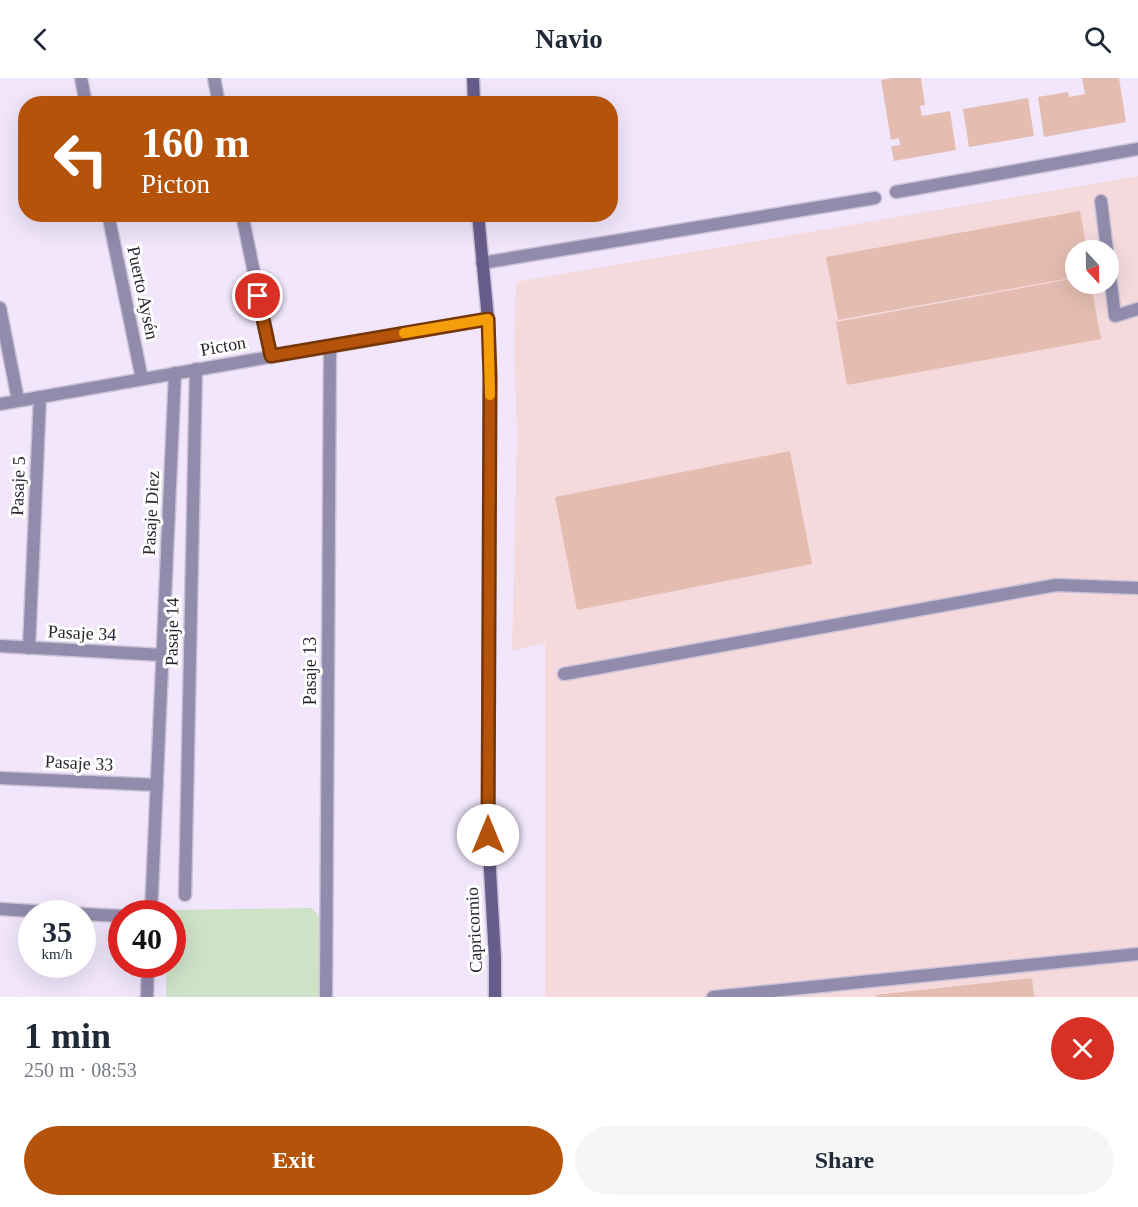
<!DOCTYPE html>
<meta charset="utf-8">
<style>
body{margin:0;font-family:"Times New Roman",serif;background:#f6f6f7;color:#1f2937;height:100vh;display:flex;flex-direction:column;font-size:22px;white-space:nowrap}
*{box-sizing:border-box;margin:0}
p{font-size:20px;color:#747a83}
.icon{flex:none;width:33px;height:33px;fill:none;stroke:currentColor;stroke-width:2;stroke-linecap:round;stroke-linejoin:round}
.map{position:relative;height:919px;overflow:hidden}
.side{display:flex;flex-direction:column;background:#fff;flex:1}
.side>*{flex:none}
.top-card{position:absolute;left:18px;top:18px;width:600px;height:126px;border-radius:24px;box-shadow:0 6px 24px #0002;background:#b45309;color:#fff;overflow:hidden}
.needle{width:39px;rotate:158deg}
.buttons{position:absolute;left:1065px;top:162px;display:grid;gap:12px}
.buttons a{display:grid;place-items:center;width:54px;height:54px;border-radius:50%;background:#fff;box-shadow:0 6px 24px #0002;font-size:30px}
.speed{position:absolute;left:18px;top:822px;display:flex;gap:12px;font-size:30px;font-weight:700;text-align:center}
.speed>*{display:grid;place-content:center;width:78px;height:78px;border-radius:50%;background:#fff;box-shadow:0 6px 24px #0002;line-height:1}
.speed small{font-size:15px;font-weight:400}
.speed .limit{border:9px solid #d22;background:#fff;color:#111}
.pin{position:absolute;display:grid;place-items:center;width:51px;height:51px;color:#fff;margin:-26px;border:3px solid #fff;border-radius:50%;box-shadow:0 2px 6px #0007}
.me{position:absolute;width:66px;margin:-33px;rotate:0deg;stroke-linejoin:round;filter:drop-shadow(0 0 4px #0008)}
.turn{display:flex;align-items:center;gap:21px;height:126px;padding:0 24px;font-size:27px}
.turn .icon{width:78px;height:78px;stroke-width:2.5}
.turn b{display:block;font-size:42px;line-height:51px}
.round{display:grid;place-items:center;flex:none;width:63px;height:63px;border-radius:32px;background:#f6f6f7}
.summary{display:flex;align-items:center;justify-content:space-between;height:102px;padding:0 24px}
h1{font-size:36px;font-weight:700;line-height:45px}
.button{display:flex;gap:12px;margin-top:auto;padding:12px 24px}
.button a{flex:1;height:69px;border-radius:36px;background:#b45309;color:#fff;font-size:24px;font-weight:700;line-height:69px;text-align:center}
.button a+a{background:#f6f6f7;color:#1f2937}
header{display:flex;justify-content:space-between;align-items:center;height:78px;padding:0 24px;background:#fff;font-size:27px;font-weight:700}
.map>svg:first-child{display:block}
.industrial{fill:#f5dadd;fill-rule:evenodd}
.green{fill:#cfe2c8}
.building{fill:#e4bdb0}
.lines{fill:none;stroke-linecap:round;stroke-linejoin:round}
.lane-casing{stroke:#cdc3d7;stroke-width:15}
.street-casing{stroke:#cdc3d7;stroke-width:15}
.secondary-casing{stroke:#cdc3d7;stroke-width:15}
.lane{stroke:#918bac;stroke-width:12}
.street{stroke:#918bac;stroke-width:12}
.secondary{stroke:#675d8c;stroke-width:12}
.route-casing{stroke:#753606;stroke-width:15}
.route{stroke:#b45309;stroke-width:10}
.slow{stroke:#f59e0b;stroke-width:10}
.labels{text-anchor:middle;dominant-baseline:central;stroke-width:6;stroke-linejoin:round;paint-order:stroke}
.street-label{font-size:18px;fill:#2b2630;stroke:#fff}
</style>
<header><svg class="icon" aria-label="back" viewBox="0 0 24 24"><path d="M15 5l-7 7 7 7"/></svg>Navio<svg class="icon" aria-label="search" viewBox="0 0 24 24"><circle cx="10" cy="10" r="6"/><path d="M15 15l6 6"/></svg></header>
<div class="map">
<svg width="1138" height="919" viewBox="0 0 1138 919">
<rect width="100%" height="100%" fill="#f1e6fc"/>
<path class="industrial" d="M1138,98V919H545V565L512,573L517,356L514,271L516,204ZM1076,172H1108V206H1076Z"/>
<polygon class="green" points="312,830 321,841 321,919 166,919 166,887 172,886 172,836 168,835 168,832"/>
<g class="building">
<polygon points="892,0 921,0 925,27 920,28 922,38 950,33 956,72 894,83 891,68 900,67 899,60 891,62 881,2"/>
<polygon points="1082,0 1119,0 1126,44 1044,59 1038,19 1068,14 1069,19 1085,16"/>
<polygon points="1028,20 1034,58 969,69 963,31"/>
<polygon points="1080,133 1087,172 1076,172 1076,199 838,242 826,179"/>
<polygon points="1076,200 1076,206 1091,206 1101,261 847,307 836,244"/>
<polygon points="790,373 812,486 577,532 555,419"/>
<polygon points="1032,900 1034,919 876,919 875,917"/>
</g>
<g class="lines">
<g class="lane-casing">
<g id="lane">
<polyline points="896,114 1138,71"/>
<polyline points="1101,123 1107,172"/>
<polyline points="1108,182 1115,238 1138,231"/>
<polyline points="482,185 875,120"/>
<polyline points="564,596 1056,507 1138,510"/>
<polyline points="713,919 1138,876"/>
</g>
</g>
<g class="street-casing">
<g id="street">
<polyline points="81,0 86,26"/>
<polyline points="214,0 219,26"/>
<polyline points="108,136 142,301"/>
<polyline points="242,136 271,278"/>
<polyline points="0,230 18,322"/>
<polyline points="0,326 488,241"/>
<polyline points="0,568 163,577"/>
<polyline points="29,570 40,319"/>
<polyline points="0,700 157,707"/>
<polyline points="185,817 196,291"/>
<polyline points="0,831 82,836"/>
<polyline points="82,836 122,838"/>
<polyline points="151,836 175,295"/>
<polyline points="147,919 148,886"/>
<polyline points="326,919 330,268"/>
</g>
</g>
<g class="secondary-casing">
<g id="secondary">
<polyline points="473,0 474,26"/>
<polyline points="478,136 488,241 490,299 488,757 495,880 495,919"/>
</g>
</g>
<use href="#lane" class="lane"/>
<use href="#street" class="street"/>
<use href="#secondary" class="secondary"/>
</g>
<g class="lines">
<g class="route-casing">
<polyline id="route" points="258,218 271,278 488,241 490,299 488,757"/>
</g>
<use href="#route" class="route"/>
<polyline class="slow" points="404,255 488,241 490,317"/>
</g>
<g class="labels">
<g class="street-label">
<text transform="translate(143 215) rotate(78)">Puerto Aysén</text>
<text transform="translate(223 268) rotate(-10)">Picton</text>
<text transform="translate(18 408) rotate(-88)">Pasaje 5</text>
<text transform="translate(151 435) rotate(-87)">Pasaje Diez</text>
<text transform="translate(172 554) rotate(-89)">Pasaje 14</text>
<text transform="translate(82 555) rotate(3)">Pasaje 34</text>
<text transform="translate(310 593) rotate(-90)">Pasaje 13</text>
<text transform="translate(79 685) rotate(3)">Pasaje 33</text>
<text transform="translate(474 852) rotate(-93)">Capricornio</text>
</g>
</g>
</svg>
<div class="buttons">
<a><svg class="needle" viewBox="-14 -14 28 28"><path d="M0-13l5 13h-10z" fill="#e53935"/><path d="M0 13l5-13h-10z" fill="#747a83"/></svg></a>
</div>
<div class="speed"><div>35<small>km/h</small></div><div class="limit">40</div></div>
<div class="pin" style="left:258px;top:218px;background:#d93025"><svg class="icon" aria-label="arrive" viewBox="0 0 24 24"><path d="M6 21V4h12l-3 4 3 4H6"/></svg></div>
<svg class="me" style="left:488px;top:757px" viewBox="-20 -20 40 40"><circle r="19" fill="#fff"/><path d="M0-13L10 11 0 6-10 11z" fill="#b45309"/></svg>
<div class="top-card">
<div class="turn"><svg class="icon" aria-label="left" viewBox="0 0 24 24"><path d="M17 20v-9H6M10 6l-5 5 5 5"/></svg><div><b>160 m</b>Picton</div></div>
</div>
</div>
<section class="side">
<div class="summary"><div><h1>1 min</h1><p>250 m · 08:53</p></div><a class="round" style="background:#d93025;color:#fff"><svg class="icon" aria-label="close" viewBox="0 0 24 24"><path d="M6 6l12 12M18 6L6 18"/></svg></a></div>
<div class="button"><a>Exit</a><a>Share</a></div>
</section>
